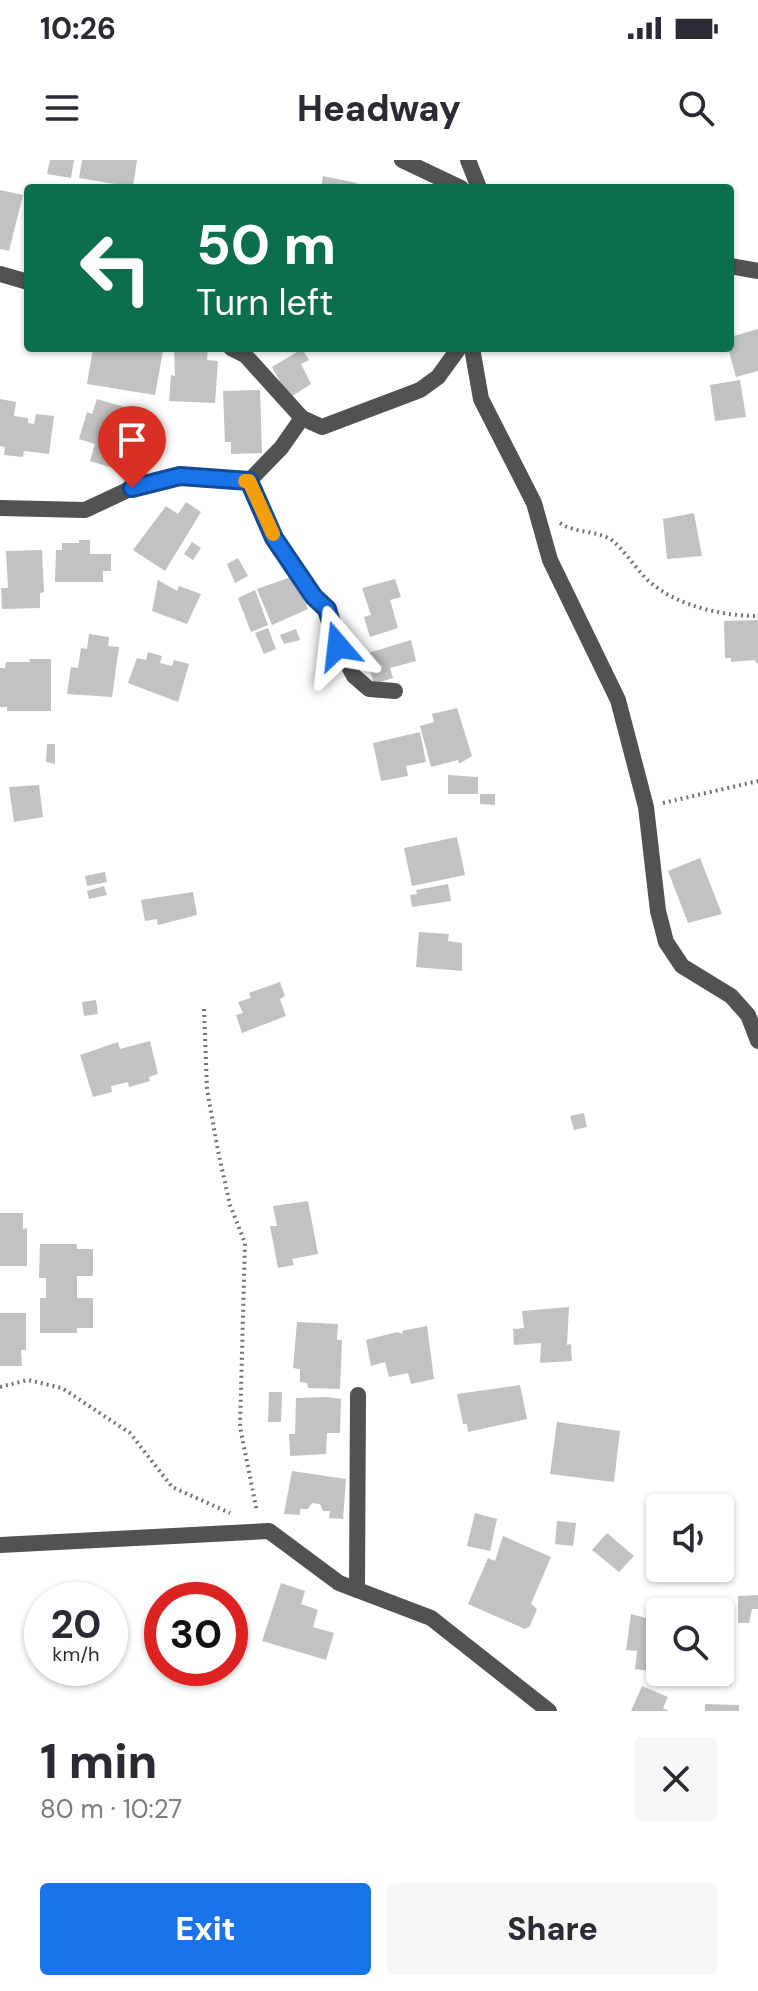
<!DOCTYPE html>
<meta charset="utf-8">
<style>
body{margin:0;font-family:"DM Sans",sans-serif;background:#f7f7f7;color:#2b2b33;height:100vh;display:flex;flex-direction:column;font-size:30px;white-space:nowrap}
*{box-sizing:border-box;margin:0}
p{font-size:26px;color:#7c7c81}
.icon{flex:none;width:44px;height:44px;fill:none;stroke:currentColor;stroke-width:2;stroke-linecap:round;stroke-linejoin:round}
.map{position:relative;height:1551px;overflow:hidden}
.drawer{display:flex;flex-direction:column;background:#fff;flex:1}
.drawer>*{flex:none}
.top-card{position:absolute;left:24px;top:24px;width:710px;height:168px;border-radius:8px;box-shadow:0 2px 6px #0004;background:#0b6e4f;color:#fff;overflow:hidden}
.tools{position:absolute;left:646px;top:1334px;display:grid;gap:16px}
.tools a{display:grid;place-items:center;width:88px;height:88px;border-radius:8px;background:#fff;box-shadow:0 2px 6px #0004;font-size:40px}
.speed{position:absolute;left:24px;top:1422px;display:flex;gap:16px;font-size:40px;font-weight:700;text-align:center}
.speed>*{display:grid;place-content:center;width:104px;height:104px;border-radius:50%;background:#fff;box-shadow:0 2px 6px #0004;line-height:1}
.speed small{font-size:20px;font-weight:400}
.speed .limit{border:12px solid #d22;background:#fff;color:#111}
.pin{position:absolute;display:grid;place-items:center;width:68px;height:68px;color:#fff;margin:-82px -34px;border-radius:50% 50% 50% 0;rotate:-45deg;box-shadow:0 0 8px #0007}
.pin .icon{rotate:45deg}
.me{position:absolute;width:88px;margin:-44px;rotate:343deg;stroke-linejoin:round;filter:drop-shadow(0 0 6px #0008)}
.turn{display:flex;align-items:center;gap:28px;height:168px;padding:0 40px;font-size:36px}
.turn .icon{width:104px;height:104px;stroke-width:2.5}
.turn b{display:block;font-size:56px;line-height:68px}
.round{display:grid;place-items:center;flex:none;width:84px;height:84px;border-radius:8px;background:#f7f7f7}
.overview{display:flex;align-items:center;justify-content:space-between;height:136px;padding:0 40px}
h1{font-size:48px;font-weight:800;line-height:60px}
.button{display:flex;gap:16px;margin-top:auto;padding:16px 40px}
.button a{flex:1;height:92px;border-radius:8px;background:#1a73e8;color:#fff;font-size:32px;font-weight:800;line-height:92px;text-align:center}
.button a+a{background:#f7f7f7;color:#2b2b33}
.status{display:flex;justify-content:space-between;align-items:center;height:56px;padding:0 40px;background:#fff;direction:ltr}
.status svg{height:22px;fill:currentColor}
header{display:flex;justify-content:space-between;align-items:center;height:104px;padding:0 40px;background:#fff;font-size:36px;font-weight:800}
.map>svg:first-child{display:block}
.building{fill:#c2c2c2}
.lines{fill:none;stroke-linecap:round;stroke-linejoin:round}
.path{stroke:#747474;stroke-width:4;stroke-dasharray:2 4;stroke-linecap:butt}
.street{stroke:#525252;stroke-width:16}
.route-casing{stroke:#114b97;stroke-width:20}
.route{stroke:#1a73e8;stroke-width:14}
.slow{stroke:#f59e0b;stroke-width:14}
</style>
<div class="status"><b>10:26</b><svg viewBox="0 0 49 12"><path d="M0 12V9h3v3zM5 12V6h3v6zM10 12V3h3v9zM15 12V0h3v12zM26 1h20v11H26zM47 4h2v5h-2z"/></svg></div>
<header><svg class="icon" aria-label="menu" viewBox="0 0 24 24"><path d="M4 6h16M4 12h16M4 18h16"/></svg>Headway<svg class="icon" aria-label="search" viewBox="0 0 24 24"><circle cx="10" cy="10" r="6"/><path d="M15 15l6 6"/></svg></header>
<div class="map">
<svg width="758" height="1551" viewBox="0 0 758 1551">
<rect width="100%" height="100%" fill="#fff"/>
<g class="building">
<polygon points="50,0 74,0 71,18 47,14"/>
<polygon points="82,0 137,0 133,27 79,18"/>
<polygon points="323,16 357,23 356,28 321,28"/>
<polygon points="0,30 23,35 9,91 0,89"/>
<polygon points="758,169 758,211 736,217 728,188 730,177"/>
<polygon points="93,188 163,191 155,235 87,224"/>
<polygon points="174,188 208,189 207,200 218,201 215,243 169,241 171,215 175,216"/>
<polygon points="302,189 309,200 301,204 311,224 289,238 272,207"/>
<polygon points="740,220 746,257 715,261 710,225"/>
<polygon points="260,230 262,293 231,294 231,282 225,282 223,231"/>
<polygon points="0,239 16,242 14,256 28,258 28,263 34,264 36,254 54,256 49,294 24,291 23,297 4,295 5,287 0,286"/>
<polygon points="97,239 148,254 143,269 150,271 139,306 131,303 129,313 90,301 95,284 79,279 87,252 92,254"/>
<polygon points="186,342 201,352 165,411 133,390 166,346 178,354"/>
<polygon points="694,353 702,396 667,399 663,359"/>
<polygon points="79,380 90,380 90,394 111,394 111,411 103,411 103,422 55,422 56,390 62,390 62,383 79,383"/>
<polygon points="192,382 201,388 193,400 184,394"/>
<polygon points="42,390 44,432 40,433 40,448 2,449 1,428 8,428 6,391"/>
<polygon points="238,398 248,416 235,423 227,404"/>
<polygon points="294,416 308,449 272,465 257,429"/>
<polygon points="395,419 401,437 390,440 398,468 370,477 364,457 371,455 362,428"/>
<polygon points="158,420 177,431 179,426 201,434 187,464 152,451"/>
<polygon points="255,430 268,465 251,472 238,438"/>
<polygon points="758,460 758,504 754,500 731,502 731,498 725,498 724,461"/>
<polygon points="268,468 276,489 264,494 255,473"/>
<polygon points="296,469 300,480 284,484 280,475"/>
<polygon points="89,474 109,477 108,486 119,487 112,537 67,534 71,507 78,508 81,488 87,489"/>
<polygon points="411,480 416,501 390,508 393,518 374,524 365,494"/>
<polygon points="148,492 162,496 160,503 172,506 174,500 189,504 178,542 128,523 137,498 146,500"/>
<polygon points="29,499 51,499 51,551 7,551 7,547 0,547 0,508 5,508 6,502 30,502"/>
<polygon points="457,548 472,596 459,604 458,600 431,607 420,566 434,562 432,554"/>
<polygon points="420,572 426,602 406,606 408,616 381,621 373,583"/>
<polygon points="47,584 55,584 55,604 46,602"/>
<polygon points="448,615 478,617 478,634 448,634"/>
<polygon points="39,625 43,657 14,662 9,627"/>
<polygon points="480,634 495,634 495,645 480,644"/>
<polygon points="457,677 465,715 412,726 404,688"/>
<polygon points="700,698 722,754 688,763 668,711"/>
<polygon points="105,712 107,722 87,726 85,716"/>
<polygon points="448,724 451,741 412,747 410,735 417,734 416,730"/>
<polygon points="104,726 107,735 89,739 87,731"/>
<polygon points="193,732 197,755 158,765 157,759 145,761 141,740"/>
<polygon points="419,772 449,774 448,781 462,783 462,811 416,807"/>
<polygon points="280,822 285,836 280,839 286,856 242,873 236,855 243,853 238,842 251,838 249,833"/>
<polygon points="96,840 98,854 84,856 82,842"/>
<polygon points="150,881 158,914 149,917 150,921 129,927 128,922 111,926 112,932 93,937 80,895 118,882 120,889"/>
<polygon points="584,953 587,967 574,970 570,956"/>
<polygon points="308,1041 318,1094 292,1099 294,1105 278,1108 270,1066 277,1066 273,1046"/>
<polygon points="0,1053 23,1053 23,1069 27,1068 27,1106 0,1106"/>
<polygon points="40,1084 77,1084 77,1089 93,1089 93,1116 77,1116 77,1138 93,1138 93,1168 77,1168 77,1173 40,1173 40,1138 46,1138 46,1118 39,1118"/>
<polygon points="569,1147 567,1185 571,1184 572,1201 540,1203 541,1183 514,1185 513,1169 524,1168 522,1151"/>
<polygon points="0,1153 26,1153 26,1190 21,1190 22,1206 0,1206"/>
<polygon points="297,1162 338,1164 337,1180 342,1180 340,1229 308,1228 307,1223 300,1222 300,1209 293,1208"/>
<polygon points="427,1166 434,1219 411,1224 408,1213 389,1217 385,1202 371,1206 366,1180 397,1172 403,1174 402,1171"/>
<polygon points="520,1225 527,1259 468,1272 467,1264 463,1264 457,1234"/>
<polygon points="269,1232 282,1232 281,1262 268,1262"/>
<polygon points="327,1237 341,1239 340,1273 327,1273 326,1294 290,1296 289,1274 295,1274 296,1238"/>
<polygon points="557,1262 620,1271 614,1322 550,1314"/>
<polygon points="292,1311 346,1319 343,1359 329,1358 330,1351 323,1351 320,1344 312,1343 308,1349 300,1349 300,1355 284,1354"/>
<polygon points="475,1353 497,1359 490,1391 467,1386"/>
<polygon points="557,1361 576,1363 573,1386 555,1384"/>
<polygon points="607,1373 634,1396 619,1412 592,1390"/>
<polygon points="503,1376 551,1397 531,1444 537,1449 530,1466 525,1469 468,1444 488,1398 495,1401"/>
<polygon points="281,1423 305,1431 301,1444 318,1450 313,1467 334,1473 326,1500 262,1481"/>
<polygon points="758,1435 758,1449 752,1449 749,1463 738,1463 738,1436"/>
<polygon points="631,1454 660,1462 659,1512 635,1509 637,1491 626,1490"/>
<polygon points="720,1460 734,1460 731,1525 707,1523 708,1512 720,1512"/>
<polygon points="642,1526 668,1537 663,1548 669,1551 631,1551"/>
<polygon points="705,1544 739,1545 739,1551 705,1551"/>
</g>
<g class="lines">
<g class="path">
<path d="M560,363C576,374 599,370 613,381C627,393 637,411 651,423C678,446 723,456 758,456"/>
<polyline points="663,643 758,621"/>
<polyline points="204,849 207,929 218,991 230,1045 245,1083 240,1267 257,1352"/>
<polyline points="0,1227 28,1220 62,1228 130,1273 172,1327 230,1353"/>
</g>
<g class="street">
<polyline points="402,0 461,28"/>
<polyline points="468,0 479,28"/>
<polyline points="730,106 758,111"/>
<polyline points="0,114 28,122"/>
<polyline points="231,188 245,195 302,258 281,288 249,321"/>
<polyline points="472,188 481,239 534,343 550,400 618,540 646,647 658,751 666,782 682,806 731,836 748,855 758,881"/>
<polyline points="302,258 322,267 420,230 438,217 459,188"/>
<polyline points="0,348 85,350 132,328 180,316 249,321 274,378 314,437 327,449 338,486 354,516 369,529 395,531"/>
<polyline points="0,1385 269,1371 339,1423 431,1458 549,1551"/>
<polyline points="357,1430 358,1235"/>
</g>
</g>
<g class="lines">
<g class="route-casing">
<polyline id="route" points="132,328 180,316 249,321 274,378 314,437 327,449 338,486"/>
</g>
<use href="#route" class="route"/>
<polyline class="slow" points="245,321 249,321 273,374"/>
</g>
</svg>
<div class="tools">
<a><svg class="icon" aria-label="sound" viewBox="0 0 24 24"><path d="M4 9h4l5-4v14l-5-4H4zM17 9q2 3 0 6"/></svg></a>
<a><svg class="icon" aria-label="search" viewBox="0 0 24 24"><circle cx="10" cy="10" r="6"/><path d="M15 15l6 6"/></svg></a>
</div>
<div class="speed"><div>20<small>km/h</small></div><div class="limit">30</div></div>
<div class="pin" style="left:132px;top:328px;background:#d93025"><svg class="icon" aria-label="arrive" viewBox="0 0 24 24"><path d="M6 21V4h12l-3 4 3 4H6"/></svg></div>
<svg class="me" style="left:338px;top:486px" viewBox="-20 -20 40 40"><path d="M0-17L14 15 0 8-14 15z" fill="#1a73e8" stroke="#fff" stroke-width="4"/></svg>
<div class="top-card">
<div class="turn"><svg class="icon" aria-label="left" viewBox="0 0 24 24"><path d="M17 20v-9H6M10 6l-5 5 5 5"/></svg><div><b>50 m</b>Turn left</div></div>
</div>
</div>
<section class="drawer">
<div class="overview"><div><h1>1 min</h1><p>80 m · 10:27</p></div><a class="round"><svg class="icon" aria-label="close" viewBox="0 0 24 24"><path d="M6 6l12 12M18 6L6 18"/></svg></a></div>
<div class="button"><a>Exit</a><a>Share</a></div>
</section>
